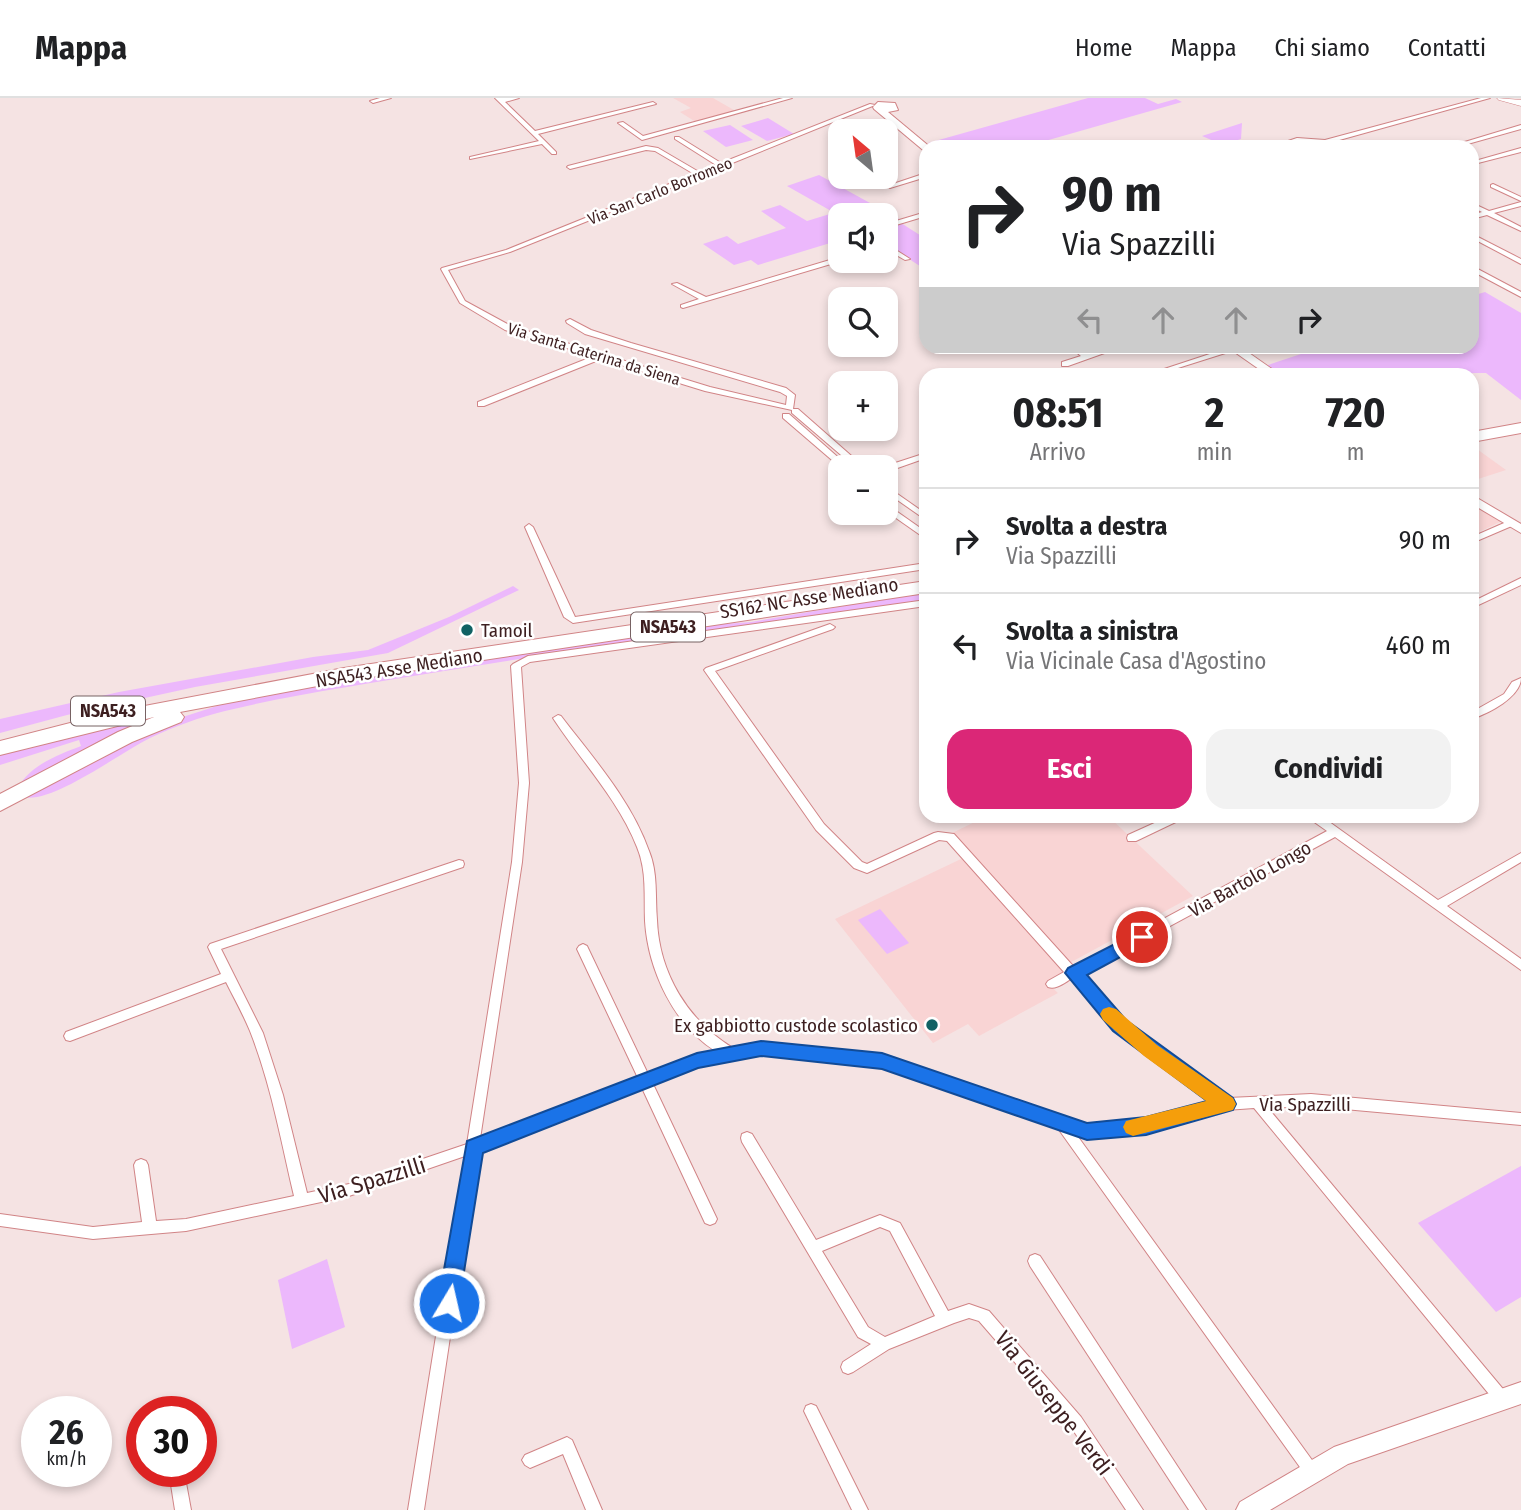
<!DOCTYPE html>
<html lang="it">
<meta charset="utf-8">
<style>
body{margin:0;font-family:"Fira Sans Condensed",sans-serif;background:#f2f2f2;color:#202124;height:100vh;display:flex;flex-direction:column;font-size:26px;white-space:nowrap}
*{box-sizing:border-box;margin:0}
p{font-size:23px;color:#757577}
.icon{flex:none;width:38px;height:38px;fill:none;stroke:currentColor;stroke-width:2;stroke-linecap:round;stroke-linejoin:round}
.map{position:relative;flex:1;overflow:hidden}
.sheet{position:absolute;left:919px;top:270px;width:560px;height:455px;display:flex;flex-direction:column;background:#fff;border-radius:21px;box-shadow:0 4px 10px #0003}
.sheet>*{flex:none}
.hud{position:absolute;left:919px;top:42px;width:560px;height:214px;border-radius:21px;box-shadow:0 4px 10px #0003;background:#fff;color:#202124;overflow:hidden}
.needle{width:46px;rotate:331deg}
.fabs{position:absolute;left:828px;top:21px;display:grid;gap:14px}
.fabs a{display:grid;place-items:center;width:70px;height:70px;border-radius:14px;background:#fff;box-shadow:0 4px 10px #0003;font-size:35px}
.speed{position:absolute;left:21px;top:1298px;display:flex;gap:14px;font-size:35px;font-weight:700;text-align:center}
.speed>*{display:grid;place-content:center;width:91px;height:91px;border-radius:50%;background:#fff;box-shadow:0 4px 10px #0003;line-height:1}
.speed small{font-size:18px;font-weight:400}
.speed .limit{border:10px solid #d22;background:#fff;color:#111}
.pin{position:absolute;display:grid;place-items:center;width:60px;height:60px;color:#fff;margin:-30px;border:4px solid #fff;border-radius:50%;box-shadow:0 2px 7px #0007}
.me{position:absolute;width:77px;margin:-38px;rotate:9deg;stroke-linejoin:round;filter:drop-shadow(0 0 5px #0008)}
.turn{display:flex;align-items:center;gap:24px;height:147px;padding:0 28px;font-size:32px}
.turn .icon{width:91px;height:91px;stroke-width:2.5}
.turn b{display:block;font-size:49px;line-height:60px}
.lanes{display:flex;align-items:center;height:66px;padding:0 28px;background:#0003;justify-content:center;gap:35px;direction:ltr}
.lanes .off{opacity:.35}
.eta{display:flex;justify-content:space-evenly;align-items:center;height:119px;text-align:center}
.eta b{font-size:42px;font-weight:700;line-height:49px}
.button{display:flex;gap:14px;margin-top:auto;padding:14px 28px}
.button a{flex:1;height:80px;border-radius:21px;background:#db2777;color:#fff;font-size:28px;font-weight:700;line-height:80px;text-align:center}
.button a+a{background:#f2f2f2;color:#202124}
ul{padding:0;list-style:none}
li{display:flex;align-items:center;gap:21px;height:105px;padding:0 28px;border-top:2px solid #e0e0e0}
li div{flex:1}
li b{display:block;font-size:26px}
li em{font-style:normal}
header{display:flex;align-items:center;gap:42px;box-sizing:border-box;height:98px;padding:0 35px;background:#fff;border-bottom:2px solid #e0e0e0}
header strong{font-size:33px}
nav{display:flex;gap:38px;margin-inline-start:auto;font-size:24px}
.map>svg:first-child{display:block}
.built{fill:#f9d4d4}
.green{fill:#ecb8fc}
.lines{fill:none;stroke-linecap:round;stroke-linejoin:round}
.street-casing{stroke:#d18486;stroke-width:2}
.secondary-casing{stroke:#d18486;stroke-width:2}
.primary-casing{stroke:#d18486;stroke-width:1}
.highway-casing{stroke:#d18486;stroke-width:2}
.street{fill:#fff;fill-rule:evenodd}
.secondary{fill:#fff;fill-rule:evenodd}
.primary{fill:#fff;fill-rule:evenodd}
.highway{fill:#fff;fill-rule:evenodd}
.route{fill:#1a73e8;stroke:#114b97;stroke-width:2}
.slow{fill:#f59e0b}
.poi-dot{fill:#116264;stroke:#fff;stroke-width:2.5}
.labels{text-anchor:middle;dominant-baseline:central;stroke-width:5;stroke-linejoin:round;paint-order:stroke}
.far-street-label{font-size:16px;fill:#3d1f20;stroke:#fff}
.shield{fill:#fff;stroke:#776263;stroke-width:2}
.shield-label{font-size:18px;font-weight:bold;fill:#3d1f20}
.street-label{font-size:19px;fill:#3d1f20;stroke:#fff}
.poi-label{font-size:19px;fill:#3d1f20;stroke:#fff;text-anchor:start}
.near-street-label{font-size:23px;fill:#3d1f20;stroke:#fff}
</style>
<header>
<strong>Mappa</strong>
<nav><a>Home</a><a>Mappa</a><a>Chi siamo</a><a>Contatti</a></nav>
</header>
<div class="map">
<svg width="1521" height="1412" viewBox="0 0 1521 1412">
<rect width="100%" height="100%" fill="#f5e3e3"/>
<g class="built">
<polygon points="673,0 713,0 739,15 699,26 680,14 691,10"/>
<polygon points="1476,350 1481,354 1506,372 1472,383 1472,351"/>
<polygon points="1472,403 1504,422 1477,435 1472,432"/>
<polygon points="987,718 1108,718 1193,798 1064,868 1068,874 1047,885 1058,895 979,938 968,926 933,945 835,821 963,760 944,739"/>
</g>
<g class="green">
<polygon points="1088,0 1145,0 1158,6 1176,1 1182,4 1024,49 999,49 988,43 966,49 932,49 928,45"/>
<polygon points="768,20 794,36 767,43 741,28"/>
<polygon points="1242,25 1241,41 1223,47 1202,38"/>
<polygon points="730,27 753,42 726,49 703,33"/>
<polygon points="819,77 901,122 886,126 886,117 840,118 787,88"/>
<polygon points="780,107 807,123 833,115 840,119 840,142 758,167 751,162 734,167 703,146 727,138 738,146 786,130 761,113"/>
<polygon points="901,125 926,141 926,172 886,146 886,130"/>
<polygon points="1485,194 1521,215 1521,302 1486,275 1279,276 1265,268 1322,249 1472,248 1472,198"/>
<polygon points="513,488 519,492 388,555 195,589 67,617 0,635 0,621 119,594 313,559 368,552 449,519"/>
<path d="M926,494V502C763,526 600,547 438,574C367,586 295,596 225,613C200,619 173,629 150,640C121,654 51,707 23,699L158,627L223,606L310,588L710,527L751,524Z"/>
<path d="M185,611L18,690C30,667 58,657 81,648L79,642L0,667V653Z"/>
<polygon points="880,811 909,845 887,856 858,822"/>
<polygon points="1521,1068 1521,1199 1496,1214 1418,1125"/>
<polygon points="327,1161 345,1229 292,1251 278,1182"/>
</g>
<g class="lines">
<g class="street-casing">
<g id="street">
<polygon points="380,0 391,0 373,5 370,3"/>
<polygon points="495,0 519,0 505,4 535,33 653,4 656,6 538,36 556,54 556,56 552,56 542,46 470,61 470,59 539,43"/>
<polygon points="783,0 792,0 642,42 618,25 623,24 643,38"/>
<polygon points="1481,0 1490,0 1325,46 1297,44 1279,49 1270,49 1297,40 1325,42"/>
<polygon points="870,6 875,7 725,68 725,70 720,70 703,77 703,79 698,79 510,154 448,172 465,203 511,228 710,289 786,307 787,298 780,294 585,236 567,225 566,223 570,221 591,232 631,245 786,290 795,297 793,311 798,311 864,369 855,369 792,315 792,312 705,293 601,261 484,308 478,308 478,304 594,258 505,232 460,205 441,171 442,170 506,152 694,76 655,53 646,52 570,71 567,69 568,68 646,48 658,50 699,74 716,67 675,41 675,39 679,39 721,65"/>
<polygon points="1521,27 1521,31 1457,49 1448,49"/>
<polygon points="1241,43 1244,45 1244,49 1238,49 1238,47 1220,49"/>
<polygon points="1521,50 1521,54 1478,65 1475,63"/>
<polygon points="926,75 926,79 890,90 887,88"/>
<polygon points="1493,86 1521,99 1521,103 1491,89 1491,87"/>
<polygon points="1521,104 1521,108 1494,115 1521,129 1521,133 1487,117 1472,121 1472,117 1482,114 1472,109 1472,105 1489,113"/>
<polygon points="926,114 926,118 886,130 886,126"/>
<polygon points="1472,136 1521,161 1521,166 1472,140"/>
<polygon points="886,146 888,147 910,161 905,162 886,151"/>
<polygon points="840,159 841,163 683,210 681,209 681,207 699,201 672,186 677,185 706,199"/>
<polygon points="1472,168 1521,194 1521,199 1472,173"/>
<polygon points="1069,248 1077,248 1088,256 1112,248 1124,248 1068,268 1062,268 1062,264 1081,258"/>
<polygon points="1231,249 1238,251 1159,276 1149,276"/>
<polygon points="783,316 789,316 849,369 840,369 783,320"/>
<polygon points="926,355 926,360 889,373 886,373 886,369 883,369"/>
<polygon points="886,388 926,416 926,422 886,394"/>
<polygon points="886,406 926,434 926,441 886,413"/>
<polygon points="1511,422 1514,423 1514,427 1472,445 1472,439"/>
<polygon points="529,426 533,429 575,519 926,465 926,471 573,525 564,519 525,429"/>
<polygon points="1521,480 1521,487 1472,510 1472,504"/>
<path d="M926,502V508L530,564L521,569L529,685L522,764L480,1041L638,980L577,851L579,848L583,846L587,848L648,976L697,958L717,954C674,928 648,872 645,823C644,798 647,773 637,749C618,701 581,663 553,620L558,617L561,618C593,660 631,702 649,753C658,775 655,798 657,822C659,875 688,923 733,950L761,945L882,958L1087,1028L1146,1022L1213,1004L1115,931L1071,881C1064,885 1056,892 1048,889L1046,886L1048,883L1064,874L947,743L939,742L867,775L854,770L816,732L704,572L706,570L830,526L835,529L833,531L715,573L824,726L862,764L867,766L934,735L938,734L954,736L1074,869L1327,733L1310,721L1309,718H1321L1438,802L1521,755V764L1447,808L1521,861V872L1335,739L1081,876L1123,923L1228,1000L1311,996L1521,1015V1027L1311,1008L1268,1010L1508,1297L1510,1302L1508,1307L1503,1309L1498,1307L1254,1010L1226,1012L1146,1034L1087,1040L1076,1036L1317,1369L1320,1374L1317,1379L1312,1382L1307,1379L1057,1029L882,968L761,955L698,968L653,986L717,1121L715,1125L710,1127L705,1125L642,990L478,1053L424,1412H408L465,1058L349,1098L186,1133L93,1141L0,1128V1116L93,1129L142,1124L134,1067L136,1063L141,1061L146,1063L148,1067L156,1123L186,1121L294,1098C281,1043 271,986 250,933C243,916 234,900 226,884L70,943L66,942L64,938L66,934L221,876L208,849L210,846L459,762L463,763L464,766L463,769L221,851L263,935L283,997L307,1095L349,1086L467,1046L512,764L519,685L511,568L513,566L528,558Z"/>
<path d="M1521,580C1521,599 1489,615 1472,621V614L1504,596L1512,584Z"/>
<polygon points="1170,718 1183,718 1182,721 1136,743 1128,743 1127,740 1128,737"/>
<path d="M747,1034L752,1036L816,1142L880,1117L900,1125L948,1213L969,1206L989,1213L1081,1319L1143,1412H1126L1071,1329L979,1223L969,1220L954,1225L889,1251L853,1274L848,1276L843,1274L841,1269L843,1264L871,1246L858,1239L742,1044L741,1040L742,1036ZM880,1129L890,1133L935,1218L885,1239L868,1229L822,1153Z"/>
<polygon points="1035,1156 1040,1158 1206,1412 1189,1412 1030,1168 1028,1163 1030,1158"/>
<polygon points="811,1306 816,1308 868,1412 852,1412 804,1313 806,1308"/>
<polygon points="567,1339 572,1342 602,1412 586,1412 563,1356 530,1370 525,1367 522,1362 525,1357"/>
<polygon points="169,1374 184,1374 191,1412 175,1412"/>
</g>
</g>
<g class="secondary-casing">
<g id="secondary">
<polygon points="878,4 895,5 898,12 888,14 930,49 923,52 874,11 873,9"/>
<polygon points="1226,248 1239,248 1279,276 1266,276"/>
<polygon points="1472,397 1521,426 1521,435 1472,406"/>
<polygon points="1521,1284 1521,1306 1348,1366 1270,1412 1236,1412 1240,1404 1334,1349"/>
</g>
</g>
<g class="primary-casing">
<polygon id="primary" points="1497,0 1521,2 1521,8 1499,2"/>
</g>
<g class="highway-casing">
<g id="highway">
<polygon points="1521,325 1521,335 1472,344 1472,334"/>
<polygon points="926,483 926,495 344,583 180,614 184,619 181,624 132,644 0,713 0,696 118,634 154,619 0,657 0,643 113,614 344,570"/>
</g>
</g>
<use href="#street" class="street"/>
<use href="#secondary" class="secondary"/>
<use href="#primary" class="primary"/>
<use href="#highway" class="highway"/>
</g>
<polygon class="route" points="1142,832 1148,834 1150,839 1148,844 1087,877 1126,922 1233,1000 1236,1006 1233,1012 1146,1037 1087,1042 882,971 761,958 698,970 483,1055 459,1205 456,1212 449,1215 441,1212 438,1205 467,1043 697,955 761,943 882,955 1087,1025 1146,1019 1207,1003 1113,933 1065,875 1068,870"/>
<polygon class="slow" points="1109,909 1116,911 1157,947 1233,1000 1236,1006 1233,1012 1133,1038 1126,1035 1123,1029 1126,1023 1206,1003 1144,958 1103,922 1100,916 1103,911"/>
<g class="poi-dot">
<circle cx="467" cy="532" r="7"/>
<circle cx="932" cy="927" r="7"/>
</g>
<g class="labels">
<g class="far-street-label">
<text transform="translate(660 93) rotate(-22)">Via San Carlo Borromeo</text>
<text transform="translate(594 256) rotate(17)">Via Santa Caterina da Siena</text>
</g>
<g class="shield">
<rect x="631" y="514.5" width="74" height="29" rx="5"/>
<rect x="71" y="598.5" width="74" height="29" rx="5"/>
</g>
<g class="shield-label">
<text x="668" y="529">NSA543</text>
<text x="108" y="613">NSA543</text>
</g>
<g class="street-label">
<text transform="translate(809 500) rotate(-9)">SS162 NC Asse Mediano</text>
<text transform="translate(399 570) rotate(-9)">NSA543 Asse Mediano</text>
<text transform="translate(1250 781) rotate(-29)">Via Bartolo Longo</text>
<text x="1305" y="1006">Via Spazzilli</text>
</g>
<g class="poi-label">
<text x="481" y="532">Tamoil</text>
<text x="918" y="927" text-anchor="end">Ex gabbiotto custode scolastico</text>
</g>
<g class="near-street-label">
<text transform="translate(372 1082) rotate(-17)">Via Spazzilli</text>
<text transform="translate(1054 1305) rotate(52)">Via Giuseppe Verdi</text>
</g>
</g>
</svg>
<div class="fabs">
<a><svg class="needle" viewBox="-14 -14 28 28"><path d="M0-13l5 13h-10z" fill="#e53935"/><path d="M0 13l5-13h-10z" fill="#757577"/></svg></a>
<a><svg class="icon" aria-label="sound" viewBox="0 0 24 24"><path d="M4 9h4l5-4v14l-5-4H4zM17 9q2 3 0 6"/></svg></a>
<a><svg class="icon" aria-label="search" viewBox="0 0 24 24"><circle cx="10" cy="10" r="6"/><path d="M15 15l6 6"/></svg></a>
<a>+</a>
<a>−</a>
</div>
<div class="speed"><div>26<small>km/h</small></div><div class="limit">30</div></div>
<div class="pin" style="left:1142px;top:839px;background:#d93025"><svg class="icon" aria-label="arrive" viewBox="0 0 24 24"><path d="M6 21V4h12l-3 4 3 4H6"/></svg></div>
<svg class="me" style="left:449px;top:1205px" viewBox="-20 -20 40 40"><circle r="17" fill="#1a73e8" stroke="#fff" stroke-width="3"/><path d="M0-11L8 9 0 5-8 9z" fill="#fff"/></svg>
<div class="hud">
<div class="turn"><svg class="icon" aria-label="right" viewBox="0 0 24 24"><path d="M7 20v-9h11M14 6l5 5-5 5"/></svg><div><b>90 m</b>Via Spazzilli</div></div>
<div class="lanes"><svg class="icon off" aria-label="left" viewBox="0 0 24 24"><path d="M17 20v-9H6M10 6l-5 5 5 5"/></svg><svg class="icon off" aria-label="ahead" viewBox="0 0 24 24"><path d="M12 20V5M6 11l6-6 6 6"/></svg><svg class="icon off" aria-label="ahead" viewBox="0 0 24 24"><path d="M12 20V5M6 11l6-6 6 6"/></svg><svg class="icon" aria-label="right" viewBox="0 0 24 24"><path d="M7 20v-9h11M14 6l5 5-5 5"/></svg></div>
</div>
<section class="sheet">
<div class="eta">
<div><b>08:51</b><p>Arrivo</p></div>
<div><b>2</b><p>min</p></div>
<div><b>720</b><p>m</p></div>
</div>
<ul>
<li><svg class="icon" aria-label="right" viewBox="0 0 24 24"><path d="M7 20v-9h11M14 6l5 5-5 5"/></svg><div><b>Svolta a destra</b><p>Via Spazzilli</p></div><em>90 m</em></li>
<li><svg class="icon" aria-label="left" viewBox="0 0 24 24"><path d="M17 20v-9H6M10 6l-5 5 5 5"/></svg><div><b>Svolta a sinistra</b><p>Via Vicinale Casa d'Agostino</p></div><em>460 m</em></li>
</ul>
<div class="button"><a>Esci</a><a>Condividi</a></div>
</section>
</div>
